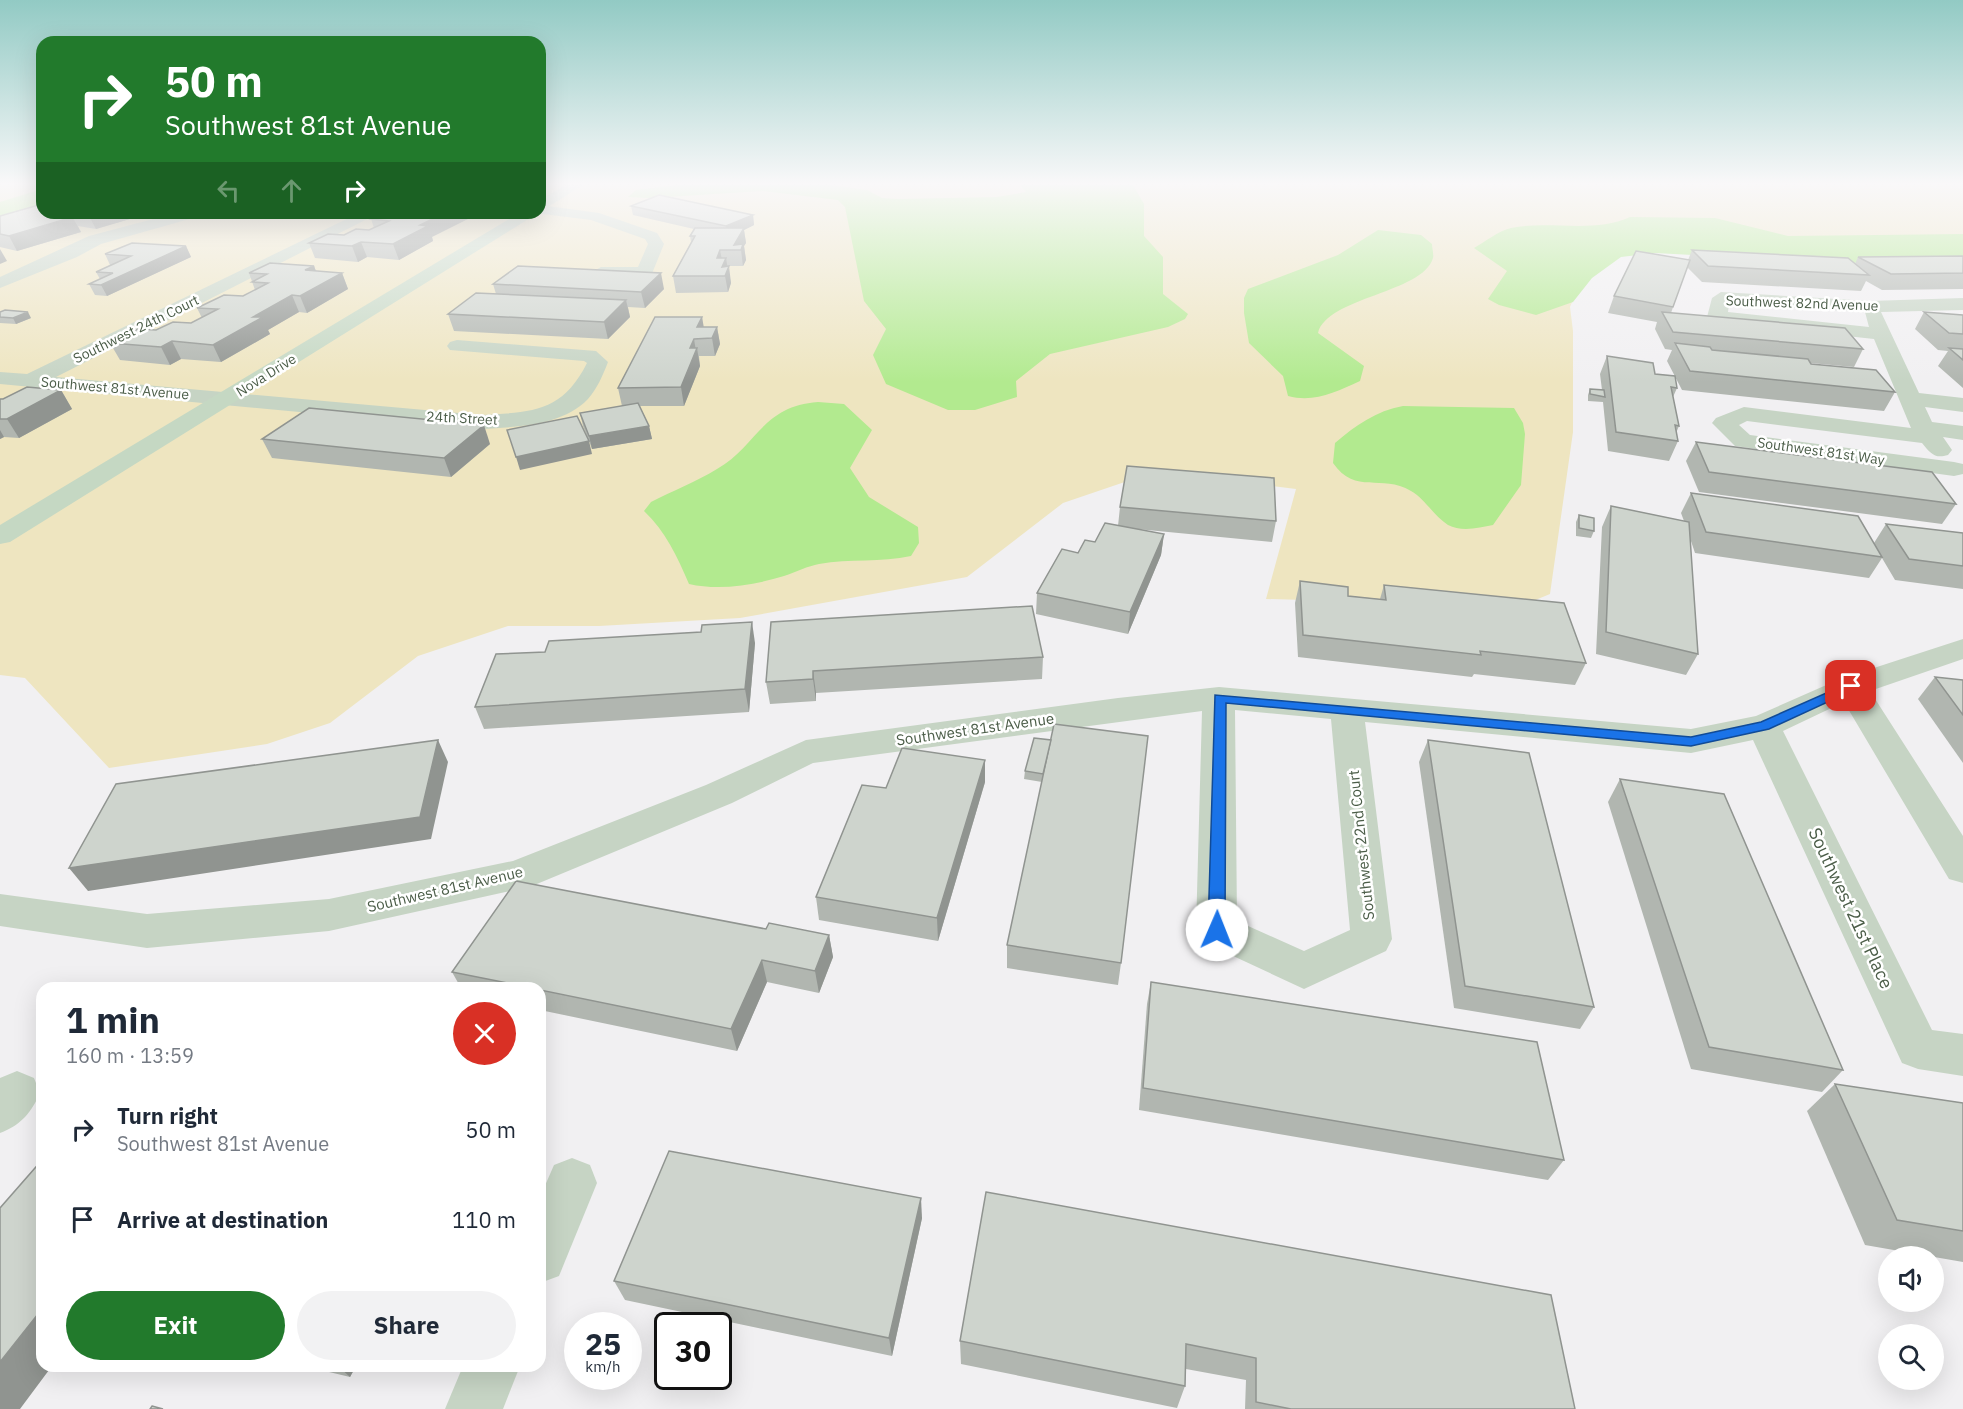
<!DOCTYPE html>
<meta charset="utf-8">
<style>
body{margin:0;font-family:"IBM Plex Sans",sans-serif;background:#f2f2f3;color:#1f2937;height:100vh;display:flex;flex-direction:column;font-size:22px;white-space:nowrap}
*{box-sizing:border-box;margin:0}
p{font-size:20px;color:#747a83}
.icon{flex:none;width:33px;height:33px;fill:none;stroke:currentColor;stroke-width:2;stroke-linecap:round;stroke-linejoin:round}
.map{position:relative;flex:1;overflow:hidden}
.panel{position:absolute;left:36px;top:982px;width:510px;height:390px;display:flex;flex-direction:column;background:#fff;border-radius:18px;box-shadow:0 6px 24px #0002}
.panel>*{flex:none}
.banner{position:absolute;left:36px;top:36px;width:510px;height:183px;border-radius:18px;box-shadow:0 6px 24px #0002;background:#227a2c;color:#fff;overflow:hidden}
.tools{position:absolute;left:1878px;top:1246px;display:grid;gap:12px}
.tools a{display:grid;place-items:center;width:66px;height:66px;border-radius:50%;background:#fff;box-shadow:0 6px 24px #0002;font-size:30px}
.speed{position:absolute;left:564px;top:1312px;display:flex;gap:12px;font-size:30px;font-weight:700;text-align:center}
.speed>*{display:grid;place-content:center;width:78px;height:78px;border-radius:50%;background:#fff;box-shadow:0 6px 24px #0002;line-height:1}
.speed small{font-size:15px;font-weight:400}
.speed .limit{border:3px solid #111;border-radius:9px;background:#fff;color:#111}
.pin{position:absolute;display:grid;place-items:center;width:51px;height:51px;color:#fff;margin:-26px;border-radius:12px;box-shadow:0 3px 9px #0006}
.me{position:absolute;width:66px;margin:-33px;rotate:1deg;stroke-linejoin:round;filter:drop-shadow(0 0 4px #0008)}
.turn{display:flex;align-items:center;gap:21px;height:126px;padding:0 30px;font-size:27px}
.turn .icon{width:78px;height:78px;stroke-width:2.5}
.turn b{display:block;font-size:42px;line-height:51px}
.lanes{display:flex;align-items:center;height:57px;padding:0 30px;background:#0003;justify-content:center;gap:30px;direction:ltr}
.lanes .off{opacity:.35}
.round{display:grid;place-items:center;flex:none;width:63px;height:63px;border-radius:32px;background:#f2f2f3}
.overview{display:flex;align-items:center;justify-content:space-between;height:102px;padding:0 30px}
h1{font-size:36px;font-weight:700;line-height:45px}
.cta{display:flex;gap:12px;margin-top:auto;padding:12px 30px}
.cta a{flex:1;height:69px;border-radius:36px;background:#227a2c;color:#fff;font-size:24px;font-weight:700;line-height:69px;text-align:center}
.cta a+a{background:#f2f2f3;color:#1f2937}
ul{padding:0;list-style:none}
li{display:flex;align-items:center;gap:18px;height:90px;padding:0 30px}
li div{flex:1}
li b{display:block;font-size:22px}
li em{font-style:normal}
.map>svg:first-child{display:block}
.green{fill:#eee5c0}
.water{fill:#b2ea8f}
.lines{fill:none;stroke-linecap:round;stroke-linejoin:round}
.street{fill:#c6d4c4;fill-rule:evenodd}
.secondary{fill:#c5d8c3;fill-rule:evenodd}
.wall{fill:#b1b6b0}
.shaded-wall{fill:#909490}
.building{fill:#ced4cd;stroke:#909490;stroke-width:1.5}
.route{fill:#1a73e8;stroke:#114b97;stroke-width:1.5}
.labels{text-anchor:middle;dominant-baseline:central;stroke-width:5;stroke-linejoin:round;paint-order:stroke}
.far-street-label{font-size:14px;fill:#4b5d48;stroke:#fff}
.street-label{font-size:15px;fill:#4b5d48;stroke:#fff}
.near-street-label{font-size:18px;fill:#4b5d48;stroke:#fff}
</style>
<div class="map">
<svg width="1963" height="1409" viewBox="0 0 1963 1409">
<rect width="100%" height="100%" fill="#f1f0f2"/>
<polygon class="green" points="0,185 42,185 42,213 540,213 540,185 1963,185 1963,250 1567,243 1591,258 1570,307 1573,331 1573,432 1550,594 1521,606 1266,599 1296,489 1157,471 1063,503 967,577 740,618 599,626 508,626 418,656 330,723 267,744 109,768 25,678 0,675"/>
<g class="water">
<polygon points="678,185 830,185 867,190 882,198 898,199 997,197 1026,192 1020,185 1133,185 1144,204 1144,236 1163,257 1163,294 1188,314 1185,319 1168,327 1050,354 1016,381 1017,397 975,410 948,410 886,384 873,355 886,329 864,301 845,207 838,200 763,191 650,198 628,197 636,190"/>
<polygon points="42,189 42,212 0,224 0,202"/>
<path d="M1630,217L1715,218L1788,236L1963,234V261L1844,263L1655,253L1621,257L1592,278L1573,302L1536,315L1499,305L1488,299L1507,271L1474,248C1485,242 1498,231 1511,228C1549,220 1594,234 1630,217Z"/>
<path d="M1378,230L1421,235L1432,244C1432,248 1434,255 1433,258C1423,293 1327,297 1318,333L1364,366L1360,381C1336,392 1314,403 1288,396L1283,376L1249,343L1244,313V298L1248,289L1338,255Z"/>
<path d="M818,402L844,404L872,430L850,468L869,497L918,527L919,543L911,556C881,563 850,558 819,564C808,566 796,572 784,576C755,585 720,591 689,584C677,556 666,532 644,511L651,502C672,491 696,482 717,469C757,446 762,406 818,402Z"/>
<path d="M1403,406L1514,408L1523,423L1525,434L1521,485L1493,525C1479,528 1461,532 1448,525C1434,516 1425,499 1411,491C1381,473 1356,496 1333,463L1335,443C1356,425 1376,411 1403,406Z"/>
</g>
<g class="lines">
<g class="street">
<polygon points="540,205 599,213 657,233 664,244 651,276 595,276 592,272 601,267 638,267 648,244 645,239 591,220 535,213 540,213"/>
<polygon points="176,213 202,213 200,216 101,244 77,257 0,288 0,277 89,236"/>
<path d="M359,213H379L56,377L481,415C531,412 562,413 587,363L584,361L450,350L447,346L450,342L457,340L596,351L608,362C603,375 597,389 588,399C562,426 516,427 481,429L0,384V372L27,374Z"/>
<path d="M1721,292L1870,301L1963,298V310L1881,312L1919,393L1963,398V412L1925,407L1932,422L1963,426V440L1943,437L1952,450L1948,455C1935,459 1931,454 1922,443L1747,421L1739,425L1750,435L1954,462L1963,464V474L1954,476L1735,446L1712,423L1716,418L1744,407L1911,428L1874,339L1710,321L1707,317L1712,298ZM1729,304L1865,312L1869,327L1728,312Z"/>
<path d="M1963,639V659L1870,691L1963,836V883L1949,879L1844,702L1783,731L1932,1030L1963,1034V1076L1918,1069L1902,1063L1753,740L1691,753L1365,722L1392,939L1386,951L1304,989L1203,942L1196,930L1202,711L813,763L732,803L532,886L329,931L147,948L0,926V894L147,914L329,899L513,861L706,785L806,740L1118,698L1219,687L1691,729L1756,716L1840,679ZM1235,710L1331,719L1350,930L1304,951L1237,921Z"/>
<path d="M17,1071L34,1078L40,1093C31,1113 21,1125 0,1133V1078Z"/>
<polygon points="572,1158 590,1165 597,1183 559,1276 540,1283 540,1197 554,1165"/>
<polygon points="463,1366 520,1366 503,1409 445,1409"/>
</g>
<g class="secondary">
<polygon points="566,185 583,185 540,212 540,200"/>
<polygon points="519,213 538,213 10,542 0,544 0,525"/>
</g>
</g>
<g class="wall">
<polygon points="631,206 753,215 754,225 744,230 746,243 744,246 746,260 743,266 727,266 731,283 728,292 676,293 673,276 691,242 690,236 694,229 633,215"/>
<polygon points="42,213 139,213 140,216 96,229 78,226 81,232 17,251 0,247 0,216"/>
<polygon points="384,213 432,237 433,241 399,260 367,257 358,262 315,258 309,243 369,230 374,228 371,219"/>
<polygon points="186,246 191,257 107,296 95,295 89,284 100,279 96,272 110,265 105,254"/>
<polygon points="1692,250 1855,264 1858,257 1963,256 1963,289 1882,290 1866,281 1861,291 1702,282 1687,267 1671,313 1863,349 1854,367 1810,363 1895,392 1884,411 1682,390 1667,361 1672,350 1665,349 1655,329 1657,322 1608,313 1614,296 1688,260"/>
<polygon points="314,266 316,271 342,273 348,289 307,313 299,312 268,330 270,334 221,362 181,359 170,365 120,360 110,343 156,330 191,323 202,318 197,308 243,296 255,290 249,273"/>
<polygon points="493,284 664,289 645,308 628,307 630,317 608,339 454,331 448,314 496,294"/>
<polygon points="0,312 31,318 16,324 0,323"/>
<polygon points="1924,312 1963,315 1963,388 1938,366 1948,351 1938,350 1915,329"/>
<polygon points="702,317 703,327 717,327 720,344 715,356 699,356 700,366 684,406 640,406 649,426 652,439 592,449 583,426 580,413 622,406 618,388"/>
<polygon points="1607,356 1655,374 1677,388 1673,397 1679,426 1676,433 1678,441 1669,461 1608,451 1603,402 1588,401 1588,395 1590,389 1602,390 1600,374"/>
<polygon points="61,390 72,409 19,438 4,437 0,439 0,399"/>
<polygon points="262,439 490,444 451,477 272,458"/>
<polygon points="1696,442 1956,504 1942,524 1699,492 1686,461"/>
<polygon points="1691,493 1874,543 1886,524 1963,533 1963,589 1895,580 1882,558 1869,578 1695,553 1690,538 1698,654 1686,675 1596,654 1602,527 1611,506 1684,521 1681,513"/>
<polygon points="1120,507 1276,521 1272,542 1137,529 1164,534 1161,555 1128,634 1036,614 1037,593 1078,553 1118,526"/>
<polygon points="1579,515 1594,531 1591,538 1576,536 1576,522"/>
<polygon points="1300,581 1348,596 1380,599 1384,585 1586,663 1575,685 1474,674 1472,677 1298,657 1295,603"/>
<polygon points="771,622 1043,657 1042,679 816,693 816,701 770,704 766,682"/>
<polygon points="755,643 749,712 484,729 475,707 545,652"/>
<polygon points="1935,677 1963,680 1963,763 1918,699"/>
<polygon points="1034,738 1121,963 1118,985 1007,968 1007,945 1042,782 1024,779 1025,771"/>
<polygon points="1428,740 1594,1007 1580,1029 1454,1008 1419,762"/>
<polygon points="985,760 985,782 938,941 819,920 816,897 886,788"/>
<polygon points="1620,779 1843,1070 1822,1092 1691,1069 1608,802"/>
<polygon points="766,929 829,935 833,957 819,993 767,982 737,1051 540,1010 540,988 461,988 452,972"/>
<polygon points="1151,982 1564,1160 1548,1180 1139,1110 1147,1004"/>
<polygon points="1835,1084 1963,1103 1963,1262 1865,1245 1807,1111"/>
<polygon points="986,1192 1575,1409 1245,1409 1246,1380 1186,1369 1185,1386 1177,1408 961,1364 960,1341"/>
<polygon points="922,1218 892,1356 625,1300 614,1281"/>
<polygon points="304,1366 356,1366 350,1377"/>
</g>
<g class="shaded-wall">
<polygon points="61,213 70,213 81,232 17,251 9,236"/>
<polygon points="92,213 139,213 140,216 96,229 88,214"/>
<polygon points="445,213 480,213 432,237 433,241 399,260 393,244 420,225"/>
<polygon points="753,215 754,225 744,230 746,243 744,246 746,260 743,266 741,250 734,245 727,237 726,226"/>
<polygon points="361,242 367,257 358,262 352,246"/>
<polygon points="186,246 191,257 107,296 101,285"/>
<polygon points="0,249 7,261 0,264"/>
<polygon points="720,250 723,265 726,258 728,270 729,266 731,283 728,292 725,276 717,258"/>
<polygon points="314,266 320,282 305,270"/>
<polygon points="342,273 348,289 307,313 300,296"/>
<polygon points="661,273 664,289 645,308 641,292"/>
<polygon points="292,295 299,312 268,330 270,334 221,362 213,345 253,317"/>
<polygon points="626,300 630,317 608,339 604,322"/>
<polygon points="28,312 31,318 16,324 13,318"/>
<polygon points="702,317 705,334 697,327"/>
<polygon points="717,327 720,344 715,356 712,338"/>
<polygon points="694,339 696,351 697,348 700,366 684,406 681,387 690,348"/>
<polygon points="172,341 181,359 170,365 161,347"/>
<polygon points="61,390 72,409 19,438 7,419"/>
<polygon points="484,425 490,444 451,477 444,458"/>
<polygon points="649,426 652,439 592,449 589,436"/>
<polygon points="0,430 4,437 0,439"/>
<polygon points="589,441 592,454 520,470 516,457"/>
<polygon points="1164,534 1161,555 1128,634 1130,612"/>
<polygon points="752,622 755,643 749,712 745,689"/>
<polygon points="813,671 816,693 816,701 813,679"/>
<polygon points="438,740 448,762 431,839 88,891 69,868"/>
<polygon points="985,760 985,782 938,941 937,918"/>
<polygon points="829,935 833,957 819,993 815,971"/>
<polygon points="762,960 767,982 737,1051 731,1029"/>
<polygon points="921,1198 922,1218 892,1356 889,1338"/>
<polygon points="42,1309 42,1366 52,1366 20,1409 0,1409 0,1362"/>
<polygon points="338,1366 356,1366 350,1377"/>
</g>
<g class="building">
<polygon points="659,195 753,215 726,226 631,206"/>
<polygon points="42,204 42,213 61,213 58,214 73,217 9,236 0,234 0,216"/>
<polygon points="384,213 445,213 420,225 428,226 393,244 361,242 352,246 309,243 328,234 344,235 356,229 369,230 389,221 371,219"/>
<polygon points="695,228 744,228 734,245 743,244 741,250 720,250 717,258 726,258 722,267 729,266 725,276 673,276 695,236 690,236"/>
<polygon points="132,243 186,246 101,285 89,284 113,273 96,272 131,256 105,254"/>
<polygon points="1692,250 1848,258 1869,275 1708,266"/>
<polygon points="1636,251 1690,260 1673,307 1614,296"/>
<polygon points="1963,256 1963,273 1891,274 1858,257"/>
<polygon points="270,263 314,266 305,270 342,273 300,296 292,295 253,317 263,317 213,345 172,341 161,347 110,343 138,329 156,330 173,322 191,323 218,309 197,308 224,295 243,296 268,283 252,282 267,274 249,273"/>
<polygon points="518,266 661,273 641,292 493,284"/>
<polygon points="476,293 626,300 604,322 448,314"/>
<polygon points="5,310 28,312 13,318 0,317 0,312"/>
<polygon points="1662,312 1845,328 1863,349 1673,332"/>
<polygon points="1924,312 1963,315 1963,334 1949,333"/>
<polygon points="655,317 702,317 697,327 717,327 712,338 694,339 690,348 697,348 681,387 618,388"/>
<polygon points="1675,343 1710,347 1712,350 1808,359 1811,364 1876,370 1895,392 1690,371"/>
<polygon points="1949,348 1963,349 1963,360"/>
<polygon points="1607,356 1653,363 1655,374 1675,376 1677,388 1671,387 1679,426 1675,425 1678,441 1616,432"/>
<polygon points="27,387 61,390 7,419 0,419 0,399 3,399"/>
<polygon points="1590,389 1604,390 1605,397 1590,394"/>
<polygon points="638,403 649,426 589,436 580,413"/>
<polygon points="309,408 484,425 444,458 262,439"/>
<polygon points="577,416 589,441 516,457 507,430"/>
<polygon points="1696,442 1932,472 1956,504 1709,472"/>
<polygon points="1127,466 1274,478 1276,521 1120,507"/>
<polygon points="1691,493 1858,516 1882,557 1706,532"/>
<polygon points="1611,506 1689,522 1698,654 1606,632"/>
<polygon points="1579,515 1594,518 1594,531 1579,528"/>
<polygon points="1105,523 1164,534 1130,612 1037,593 1062,549 1078,553 1085,540 1095,542"/>
<polygon points="1886,524 1963,533 1963,566 1909,559"/>
<polygon points="1300,581 1348,587 1348,596 1386,600 1384,585 1564,603 1586,663 1480,651 1481,655 1303,635"/>
<polygon points="1032,606 1043,657 813,671 813,679 766,682 771,622"/>
<polygon points="752,622 745,689 475,707 496,654 545,652 549,641 701,632 702,625"/>
<polygon points="1935,677 1963,680 1963,715"/>
<polygon points="1054,724 1148,736 1121,963 1007,945"/>
<polygon points="1034,738 1051,740 1043,774 1025,771"/>
<polygon points="438,740 420,817 69,868 116,784"/>
<polygon points="1428,740 1529,753 1594,1007 1465,986"/>
<polygon points="902,748 985,760 937,918 816,897 862,785 886,788"/>
<polygon points="1620,779 1724,794 1843,1070 1709,1047"/>
<polygon points="516,881 766,929 769,923 829,935 815,971 762,960 731,1029 540,990 540,988 533,988 452,972"/>
<polygon points="1151,982 1537,1042 1564,1160 1143,1088"/>
<polygon points="1835,1084 1963,1103 1963,1231 1897,1220"/>
<polygon points="669,1151 921,1198 889,1338 614,1281"/>
<polygon points="42,1160 42,1309 0,1362 0,1208"/>
<polygon points="986,1192 1551,1295 1575,1409 1291,1409 1256,1402 1256,1358 1186,1344 1185,1386 960,1341"/>
<polygon points="152,1406 163,1409 150,1409"/>
</g>
<linearGradient id="sky" x2="0" y2="1"><stop stop-color="#92cac4"/><stop offset="0.48" stop-color="#f9f8f9"/><stop offset="1" stop-color="#f9f8f9" stop-opacity="0"/></linearGradient>
<rect width="1963" height="382" fill="url(#sky)"/>
<polygon class="route" points="1851,682 1858,686 1856,689 1769,729 1691,746 1226,703 1225,930 1223,934 1211,934 1208,930 1215,695 1691,737 1761,722"/>
<g class="labels">
<g class="far-street-label">
<text transform="translate(1802 303) rotate(2)">Southwest 82nd Avenue</text>
<text transform="translate(136 329) rotate(-26)">Southwest 24th Court</text>
<text transform="translate(266 375) rotate(-32)">Nova Drive</text>
<text transform="translate(115 388) rotate(5)">Southwest 81st Avenue</text>
<text transform="translate(462 418) rotate(3)">24th Street</text>
<text transform="translate(1821 451) rotate(8)">Southwest 81st Way</text>
</g>
<g class="street-label">
<text transform="translate(975 729) rotate(-8)">Southwest 81st Avenue</text>
<text transform="translate(1361 845) rotate(-96)">Southwest 22nd Court</text>
<text transform="translate(445 889) rotate(-13)">Southwest 81st Avenue</text>
</g>
<g class="near-street-label">
<text transform="translate(1851 908) rotate(65)">Southwest 21st Place</text>
</g>
</g>
</svg>
<div class="tools">
<a><svg class="icon" aria-label="sound" viewBox="0 0 24 24"><path d="M4 9h4l5-4v14l-5-4H4zM17 9q2 3 0 6"/></svg></a>
<a><svg class="icon" aria-label="search" viewBox="0 0 24 24"><circle cx="10" cy="10" r="6"/><path d="M15 15l6 6"/></svg></a>
</div>
<div class="speed"><div>25<small>km/h</small></div><div class="limit">30</div></div>
<div class="pin" style="left:1851px;top:686px;background:#d93025"><svg class="icon" aria-label="arrive" viewBox="0 0 24 24"><path d="M6 21V4h12l-3 4 3 4H6"/></svg></div>
<svg class="me" style="left:1217px;top:930px" viewBox="-20 -20 40 40"><circle r="19" fill="#fff"/><path d="M0-13L10 11 0 6-10 11z" fill="#1a73e8"/></svg>
<div class="banner">
<div class="turn"><svg class="icon" aria-label="right" viewBox="0 0 24 24"><path d="M7 20v-9h11M14 6l5 5-5 5"/></svg><div><b>50 m</b>Southwest 81st Avenue</div></div>
<div class="lanes"><svg class="icon off" aria-label="left" viewBox="0 0 24 24"><path d="M17 20v-9H6M10 6l-5 5 5 5"/></svg><svg class="icon off" aria-label="ahead" viewBox="0 0 24 24"><path d="M12 20V5M6 11l6-6 6 6"/></svg><svg class="icon" aria-label="right" viewBox="0 0 24 24"><path d="M7 20v-9h11M14 6l5 5-5 5"/></svg></div>
</div>
<section class="panel">
<div class="overview"><div><h1>1 min</h1><p>160 m · 13:59</p></div><a class="round" style="background:#d93025;color:#fff"><svg class="icon" aria-label="close" viewBox="0 0 24 24"><path d="M6 6l12 12M18 6L6 18"/></svg></a></div>
<ul>
<li><svg class="icon" aria-label="right" viewBox="0 0 24 24"><path d="M7 20v-9h11M14 6l5 5-5 5"/></svg><div><b>Turn right</b><p>Southwest 81st Avenue</p></div><em>50 m</em></li>
<li><svg class="icon" aria-label="arrive" viewBox="0 0 24 24"><path d="M6 21V4h12l-3 4 3 4H6"/></svg><div><b>Arrive at destination</b></div><em>110 m</em></li>
</ul>
<div class="cta"><a>Exit</a><a>Share</a></div>
</section>
</div>
